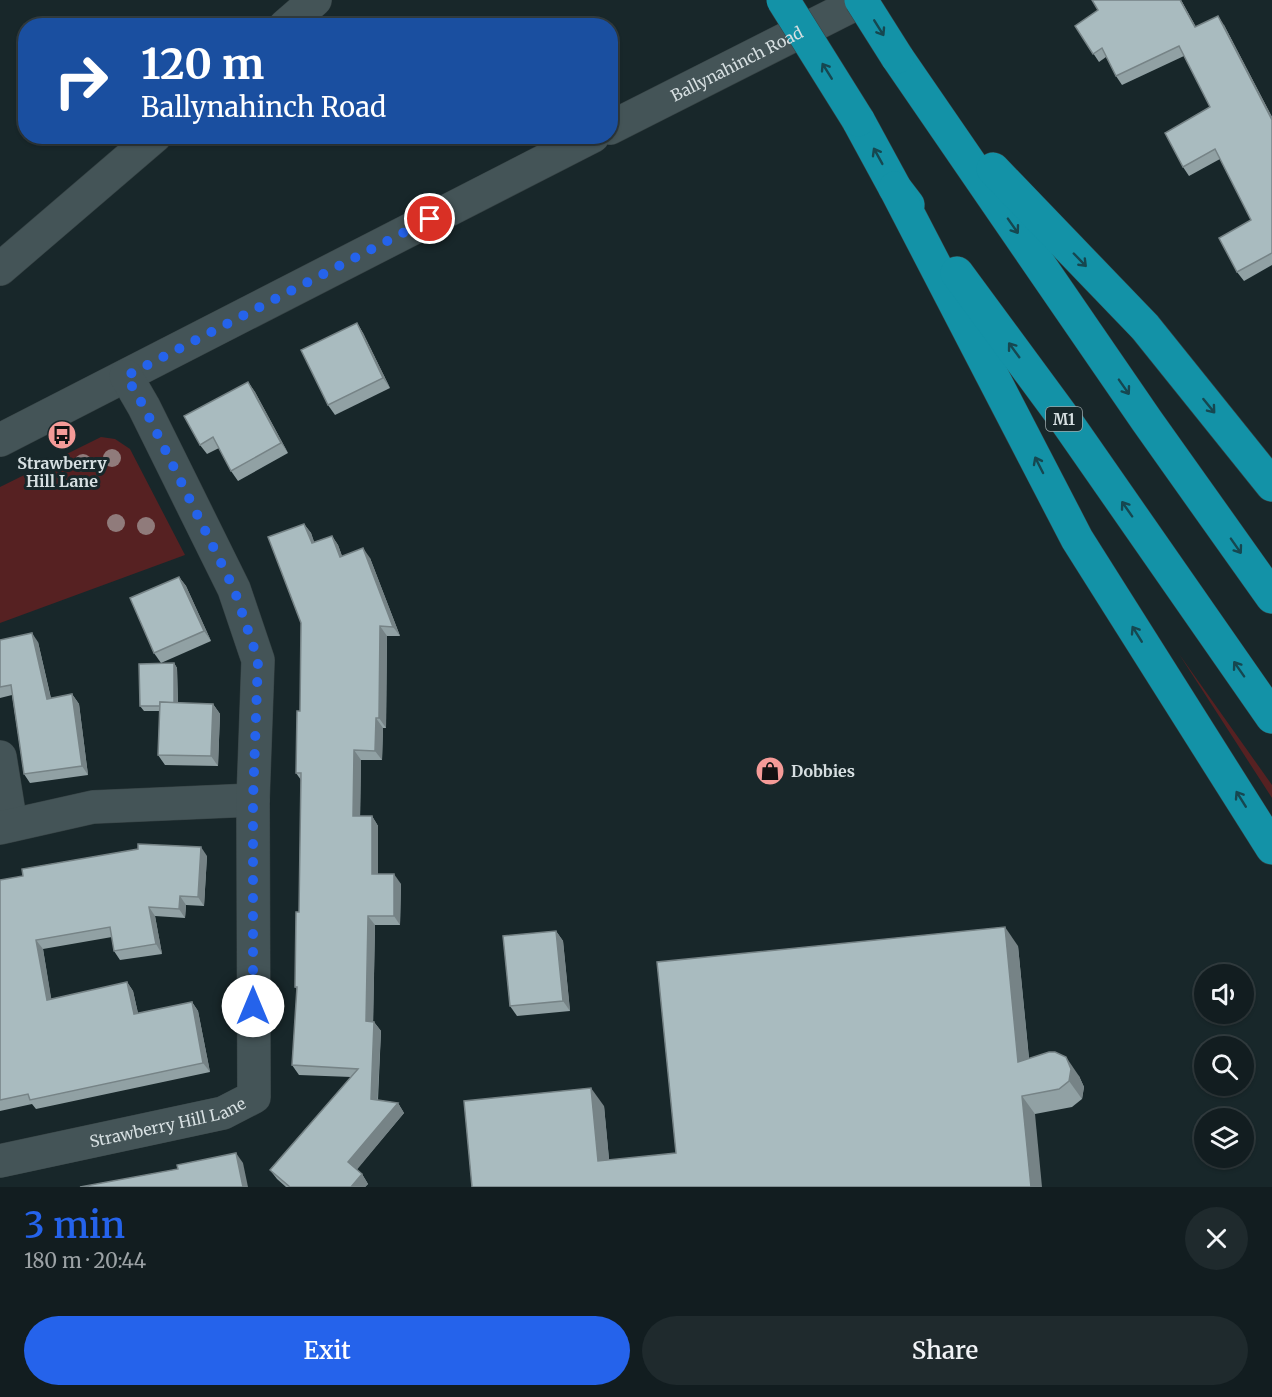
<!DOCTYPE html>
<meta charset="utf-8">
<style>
body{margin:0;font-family:Merriweather,serif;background:#1f2a2d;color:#f1f3f6;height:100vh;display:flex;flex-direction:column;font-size:22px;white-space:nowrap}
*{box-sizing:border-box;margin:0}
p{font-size:20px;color:#9ca2a5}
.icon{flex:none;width:33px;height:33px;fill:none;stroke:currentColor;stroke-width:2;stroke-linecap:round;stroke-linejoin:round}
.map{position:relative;height:1187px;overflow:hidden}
.details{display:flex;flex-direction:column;background:#121d20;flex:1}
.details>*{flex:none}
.banner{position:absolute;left:18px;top:18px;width:600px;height:126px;border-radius:24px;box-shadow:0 2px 4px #0004,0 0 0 2px #313b3e;background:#1a4fa0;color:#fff;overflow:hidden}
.tools{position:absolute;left:1194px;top:964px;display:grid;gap:12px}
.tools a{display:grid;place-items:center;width:60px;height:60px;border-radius:50%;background:#121d20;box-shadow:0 2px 4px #0004,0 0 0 2px #313b3e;font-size:30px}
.pin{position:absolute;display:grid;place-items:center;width:51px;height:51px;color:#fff;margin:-26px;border:3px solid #fff;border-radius:50%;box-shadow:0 2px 6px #0007}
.me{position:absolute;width:66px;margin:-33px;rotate:0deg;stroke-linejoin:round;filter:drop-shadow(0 0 4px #0008)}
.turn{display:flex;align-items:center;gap:21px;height:126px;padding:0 24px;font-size:27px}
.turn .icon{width:78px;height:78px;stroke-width:2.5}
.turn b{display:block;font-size:42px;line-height:51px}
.round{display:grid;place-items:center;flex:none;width:63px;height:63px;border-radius:32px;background:#1f2a2d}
.summary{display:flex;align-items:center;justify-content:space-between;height:102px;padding:0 24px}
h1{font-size:36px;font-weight:600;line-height:45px;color:#2563eb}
.button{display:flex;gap:12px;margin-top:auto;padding:12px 24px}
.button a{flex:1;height:69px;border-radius:36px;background:#2563eb;color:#fff;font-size:24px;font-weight:600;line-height:69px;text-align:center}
.button a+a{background:#1f2a2d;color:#f1f3f6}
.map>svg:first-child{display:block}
.green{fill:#562122}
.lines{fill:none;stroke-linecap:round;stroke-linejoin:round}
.minor-casing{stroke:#364244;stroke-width:34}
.highway-casing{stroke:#364244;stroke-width:34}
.minor{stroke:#445457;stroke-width:33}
.highway{stroke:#1392a7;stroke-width:33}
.highway-bridge-casing{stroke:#364244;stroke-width:34;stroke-linecap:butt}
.highway-bridge{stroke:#1392a7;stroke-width:33}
.tree{fill:#907b7b}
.wall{fill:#91a1a4}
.shaded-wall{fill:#768386}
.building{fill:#a9bbbf;stroke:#768386;stroke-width:1.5}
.oneway{stroke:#164750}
.route{stroke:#2563eb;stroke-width:10;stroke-dasharray:0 18}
.labels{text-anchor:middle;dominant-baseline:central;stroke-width:6;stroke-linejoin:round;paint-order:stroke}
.shield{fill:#18272a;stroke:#9da8aa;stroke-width:1.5}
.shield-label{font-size:15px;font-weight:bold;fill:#d6dfe1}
.street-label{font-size:16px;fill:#d6dfe1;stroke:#18272a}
.poi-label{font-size:16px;font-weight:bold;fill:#d6dfe1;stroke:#18272a}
</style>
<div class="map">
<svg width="1272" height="1187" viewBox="0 0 1272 1187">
<rect width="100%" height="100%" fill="#18272a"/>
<g class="green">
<polygon points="101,437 115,439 130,449 185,555 0,623 0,487"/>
<polygon points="1179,654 1272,785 1272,798"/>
</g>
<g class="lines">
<g class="minor-casing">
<g id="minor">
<polyline points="285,26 315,0"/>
<path id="s1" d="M610,128L863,0"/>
<polyline points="0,269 155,136"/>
<polyline points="0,440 593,136"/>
<polyline points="0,757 11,825"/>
<polyline points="0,828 93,807 253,800"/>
<path id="s2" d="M0,1161L223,1113L254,1097L253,800L258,660L234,589L144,407L126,376"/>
</g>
</g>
<g class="highway-casing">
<g id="highway">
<polyline points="897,57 1147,421 1272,597"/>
<polyline points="858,120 895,188 908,205"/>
<polyline points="993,169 1145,327 1272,485"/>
<polyline points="895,188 1077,539 1272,848"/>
<polyline points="957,273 1066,421 1272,717"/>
</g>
</g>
<use href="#minor" class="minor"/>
<use href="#highway" class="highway"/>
<g class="highway-bridge-casing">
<g id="highway-bridge">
<polyline points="783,0 858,120"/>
<polyline points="861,0 897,57"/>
</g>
</g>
<use href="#highway-bridge" class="highway-bridge"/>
</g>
<g class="tree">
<circle cx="112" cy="458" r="9"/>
<circle cx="83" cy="463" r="9"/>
<circle cx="116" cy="523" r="9"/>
<circle cx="146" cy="526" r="9"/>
</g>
<g class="wall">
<polygon points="1181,0 1196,27 1224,25 1272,117 1272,265 1244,281 1237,272 1251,220 1220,159 1189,176 1183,167 1210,107 1184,56 1122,85 1116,76 1106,57 1099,62 1075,26"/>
<polygon points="357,323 363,333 390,388 335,415 328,405"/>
<polygon points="248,382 255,392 288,453 238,481 231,471 219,448 207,454 200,445"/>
<polygon points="304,524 311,533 314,542 332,536 338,545 342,556 370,558 400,636 387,636 386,728 383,728 382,760 361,760 360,816 372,816 378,826 378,874 401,884 400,925 375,925 373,1022 374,1022 381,1031 378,1100 398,1103 404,1113 356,1170 362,1174 368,1184 365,1187 286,1187 277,1179 270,1170 351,1077 299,1075 292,1065 297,989 295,987 299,912 301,780 296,773 300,711"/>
<polygon points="179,577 186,586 211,641 161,663 154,653"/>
<polygon points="0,640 38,642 51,698 72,694 79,704 88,775 30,783 24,774 12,695 0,698"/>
<polygon points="174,663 177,668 178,703 213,704 220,714 218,766 165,765 158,755 160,711 144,711 140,706"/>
<polygon points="207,856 204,906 186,905 185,918 155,916 162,954 120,960 114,951 112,937 43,949 51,999 127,982 133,991 138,1013 192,1002 198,1011 210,1072 36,1109 32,1104 0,1111 0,880"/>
<polygon points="556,931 563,941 570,1011 517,1016 510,1006"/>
<polygon points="1018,946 1029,1058 1079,1076 1084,1087 1082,1099 1072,1107 1035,1114 472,1187 604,1106 609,1160 676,1153"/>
</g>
<g class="shaded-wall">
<polygon points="1180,0 1181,0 1201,36 1195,27"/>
<polygon points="1218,16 1224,25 1272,117 1272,120"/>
<polygon points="357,323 363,333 390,388 383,378"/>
<polygon points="248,382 255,392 288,453 281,443"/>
<polygon points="304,524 311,533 318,553 312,543"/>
<polygon points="332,536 338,545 346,567 340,557"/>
<polygon points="363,548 370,558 400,636 393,627"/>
<polygon points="179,577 186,586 211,641 204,631"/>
<polygon points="380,626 387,636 386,728 379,718"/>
<polygon points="32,633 38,642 53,708 47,699"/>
<polygon points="174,663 177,668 178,710 174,705"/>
<polygon points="72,694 79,704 88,775 82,766"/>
<polygon points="213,704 220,714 218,766 211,756"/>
<polygon points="376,718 383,728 382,760 375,751"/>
<polygon points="354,750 361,760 360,825 353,816"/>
<polygon points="372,816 378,826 378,883 372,874"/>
<polygon points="201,847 207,856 204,906 198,897"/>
<polygon points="394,874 401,884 400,925 394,916"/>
<polygon points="180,896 186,905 185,918 179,909"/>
<polygon points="149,907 155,916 162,954 156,944"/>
<polygon points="368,916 375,925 373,1031 366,1021"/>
<polygon points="1005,927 1018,946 1031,1080 1018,1062"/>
<polygon points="556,931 563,941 570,1011 563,1001"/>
<polygon points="36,940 43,949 53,1009 47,1000"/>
<polygon points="127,982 133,991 140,1023 134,1014"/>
<polygon points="192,1002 198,1011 210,1072 203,1063"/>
<polygon points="374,1022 381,1031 377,1109 371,1099"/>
<polygon points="1066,1057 1079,1076 1084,1087 1082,1099 1069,1081"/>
<polygon points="591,1088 604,1106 611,1179 598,1161"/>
<polygon points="1022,1096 1035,1114 1042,1187 1031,1187"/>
<polygon points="398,1103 404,1113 355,1172 348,1162"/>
<polygon points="236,1153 243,1163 248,1187 243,1187"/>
<polygon points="362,1174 368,1184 365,1187 351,1187"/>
</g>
<g class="building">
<polygon points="1092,0 1180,0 1195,27 1218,16 1272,120 1272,253 1237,272 1219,238 1251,220 1215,149 1183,167 1165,133 1210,107 1179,46 1116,76 1102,48 1093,54 1075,26 1098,10"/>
<polygon points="357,323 383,378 328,405 301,350"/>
<polygon points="248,382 281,443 231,471 213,437 200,445 184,416"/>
<polygon points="304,524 312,543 332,536 340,557 363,548 393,627 380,626 379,718 376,718 375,751 354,750 353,816 372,816 372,874 394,874 394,916 368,916 366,1021 374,1022 371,1099 398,1103 348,1162 362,1174 351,1187 290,1187 270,1170 358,1069 292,1065 297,987 295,987 296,912 299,912 301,773 296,773 297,711 300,711 301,623 268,537"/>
<polygon points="179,577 204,631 154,653 130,598"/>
<polygon points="32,633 47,699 72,694 82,766 24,774 11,685 0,687 0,640"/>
<polygon points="174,663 174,703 160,702 160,706 140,706 139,664"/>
<polygon points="160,702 213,704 211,756 158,755"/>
<polygon points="138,844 201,847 198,897 180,896 179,909 149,907 156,944 114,951 110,927 36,940 47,1000 127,982 134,1014 192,1002 203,1063 30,1100 28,1094 0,1100 0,880 23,876 22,869 138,849"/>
<polygon points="1005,927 1018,1062 1049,1052 1055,1052 1066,1057 1071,1069 1069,1081 1059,1089 1022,1096 1031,1187 472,1187 464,1101 591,1088 598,1161 676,1153 657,962"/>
<polygon points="556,931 563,1001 510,1006 503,936"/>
<polygon points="236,1153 243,1187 80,1187 178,1169 177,1165"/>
</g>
<defs><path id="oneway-shaft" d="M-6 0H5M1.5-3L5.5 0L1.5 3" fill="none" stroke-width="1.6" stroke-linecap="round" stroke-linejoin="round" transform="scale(1.5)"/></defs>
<g class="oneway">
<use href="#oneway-shaft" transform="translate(879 28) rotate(58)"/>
<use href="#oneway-shaft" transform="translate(827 71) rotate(-122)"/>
<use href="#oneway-shaft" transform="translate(878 156) rotate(-119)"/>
<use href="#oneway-shaft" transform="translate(1013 226) rotate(55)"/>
<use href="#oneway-shaft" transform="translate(1080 260) rotate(46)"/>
<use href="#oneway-shaft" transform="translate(1014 350) rotate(-126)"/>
<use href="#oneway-shaft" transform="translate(1124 387) rotate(55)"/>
<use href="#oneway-shaft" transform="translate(1209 406) rotate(51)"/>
<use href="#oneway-shaft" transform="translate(1039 465) rotate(-117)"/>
<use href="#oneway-shaft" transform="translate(1127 509) rotate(-125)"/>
<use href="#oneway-shaft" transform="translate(1236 546) rotate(55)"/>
<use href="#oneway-shaft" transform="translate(1137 634) rotate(-122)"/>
<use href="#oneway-shaft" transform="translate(1239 669) rotate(-125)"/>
<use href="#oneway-shaft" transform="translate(1241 799) rotate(-122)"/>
</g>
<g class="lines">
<polyline class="route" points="253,1006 253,800 258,660 234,589 144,407 126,376 430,219"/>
</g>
<defs>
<g id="bus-disc" transform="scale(1.5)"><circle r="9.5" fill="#f59b98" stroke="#18272a"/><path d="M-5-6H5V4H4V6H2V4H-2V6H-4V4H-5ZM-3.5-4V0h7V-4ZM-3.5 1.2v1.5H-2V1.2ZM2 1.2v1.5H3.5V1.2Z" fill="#111"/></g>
<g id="shop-disc" transform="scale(1.5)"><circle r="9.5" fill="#f59b98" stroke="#18272a"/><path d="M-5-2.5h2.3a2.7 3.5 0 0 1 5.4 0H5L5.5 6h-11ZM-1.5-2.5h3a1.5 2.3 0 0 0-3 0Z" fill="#111"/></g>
</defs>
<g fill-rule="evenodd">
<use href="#bus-disc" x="62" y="435"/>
<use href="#shop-disc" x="770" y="771"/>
</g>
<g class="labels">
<rect class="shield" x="1046" y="407" width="36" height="24" rx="4.5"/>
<g class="shield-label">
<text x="1064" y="419">M1</text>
</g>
<g class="street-label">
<text stroke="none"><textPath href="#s1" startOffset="142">Ballynahinch Road</textPath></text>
<text stroke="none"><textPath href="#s2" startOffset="172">Strawberry Hill Lane</textPath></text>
</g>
<g class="poi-label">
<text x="62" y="463">Strawberry<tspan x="62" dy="18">Hill Lane</tspan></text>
<text x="791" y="771" text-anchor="start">Dobbies</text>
</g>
</g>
</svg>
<div class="tools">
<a><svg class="icon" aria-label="sound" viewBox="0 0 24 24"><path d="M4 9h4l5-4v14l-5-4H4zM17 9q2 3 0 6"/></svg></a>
<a><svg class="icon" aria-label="search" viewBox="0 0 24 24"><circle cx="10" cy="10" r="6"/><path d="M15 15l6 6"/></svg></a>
<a><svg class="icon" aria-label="layers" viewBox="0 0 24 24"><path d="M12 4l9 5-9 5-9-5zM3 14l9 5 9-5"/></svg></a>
</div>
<div class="pin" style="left:430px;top:219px;background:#d93025"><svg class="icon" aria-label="arrive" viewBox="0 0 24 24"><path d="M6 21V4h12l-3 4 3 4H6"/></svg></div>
<svg class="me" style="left:253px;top:1006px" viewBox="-20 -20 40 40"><circle r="19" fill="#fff"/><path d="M0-13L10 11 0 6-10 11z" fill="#2563eb"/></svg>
<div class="banner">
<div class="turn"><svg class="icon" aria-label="right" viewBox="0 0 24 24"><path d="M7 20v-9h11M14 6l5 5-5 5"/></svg><div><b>120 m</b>Ballynahinch Road</div></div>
</div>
</div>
<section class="details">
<div class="summary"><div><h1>3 min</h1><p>180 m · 20:44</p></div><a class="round"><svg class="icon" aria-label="close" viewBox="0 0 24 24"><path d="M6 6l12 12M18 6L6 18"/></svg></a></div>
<div class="button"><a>Exit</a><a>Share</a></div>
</section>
